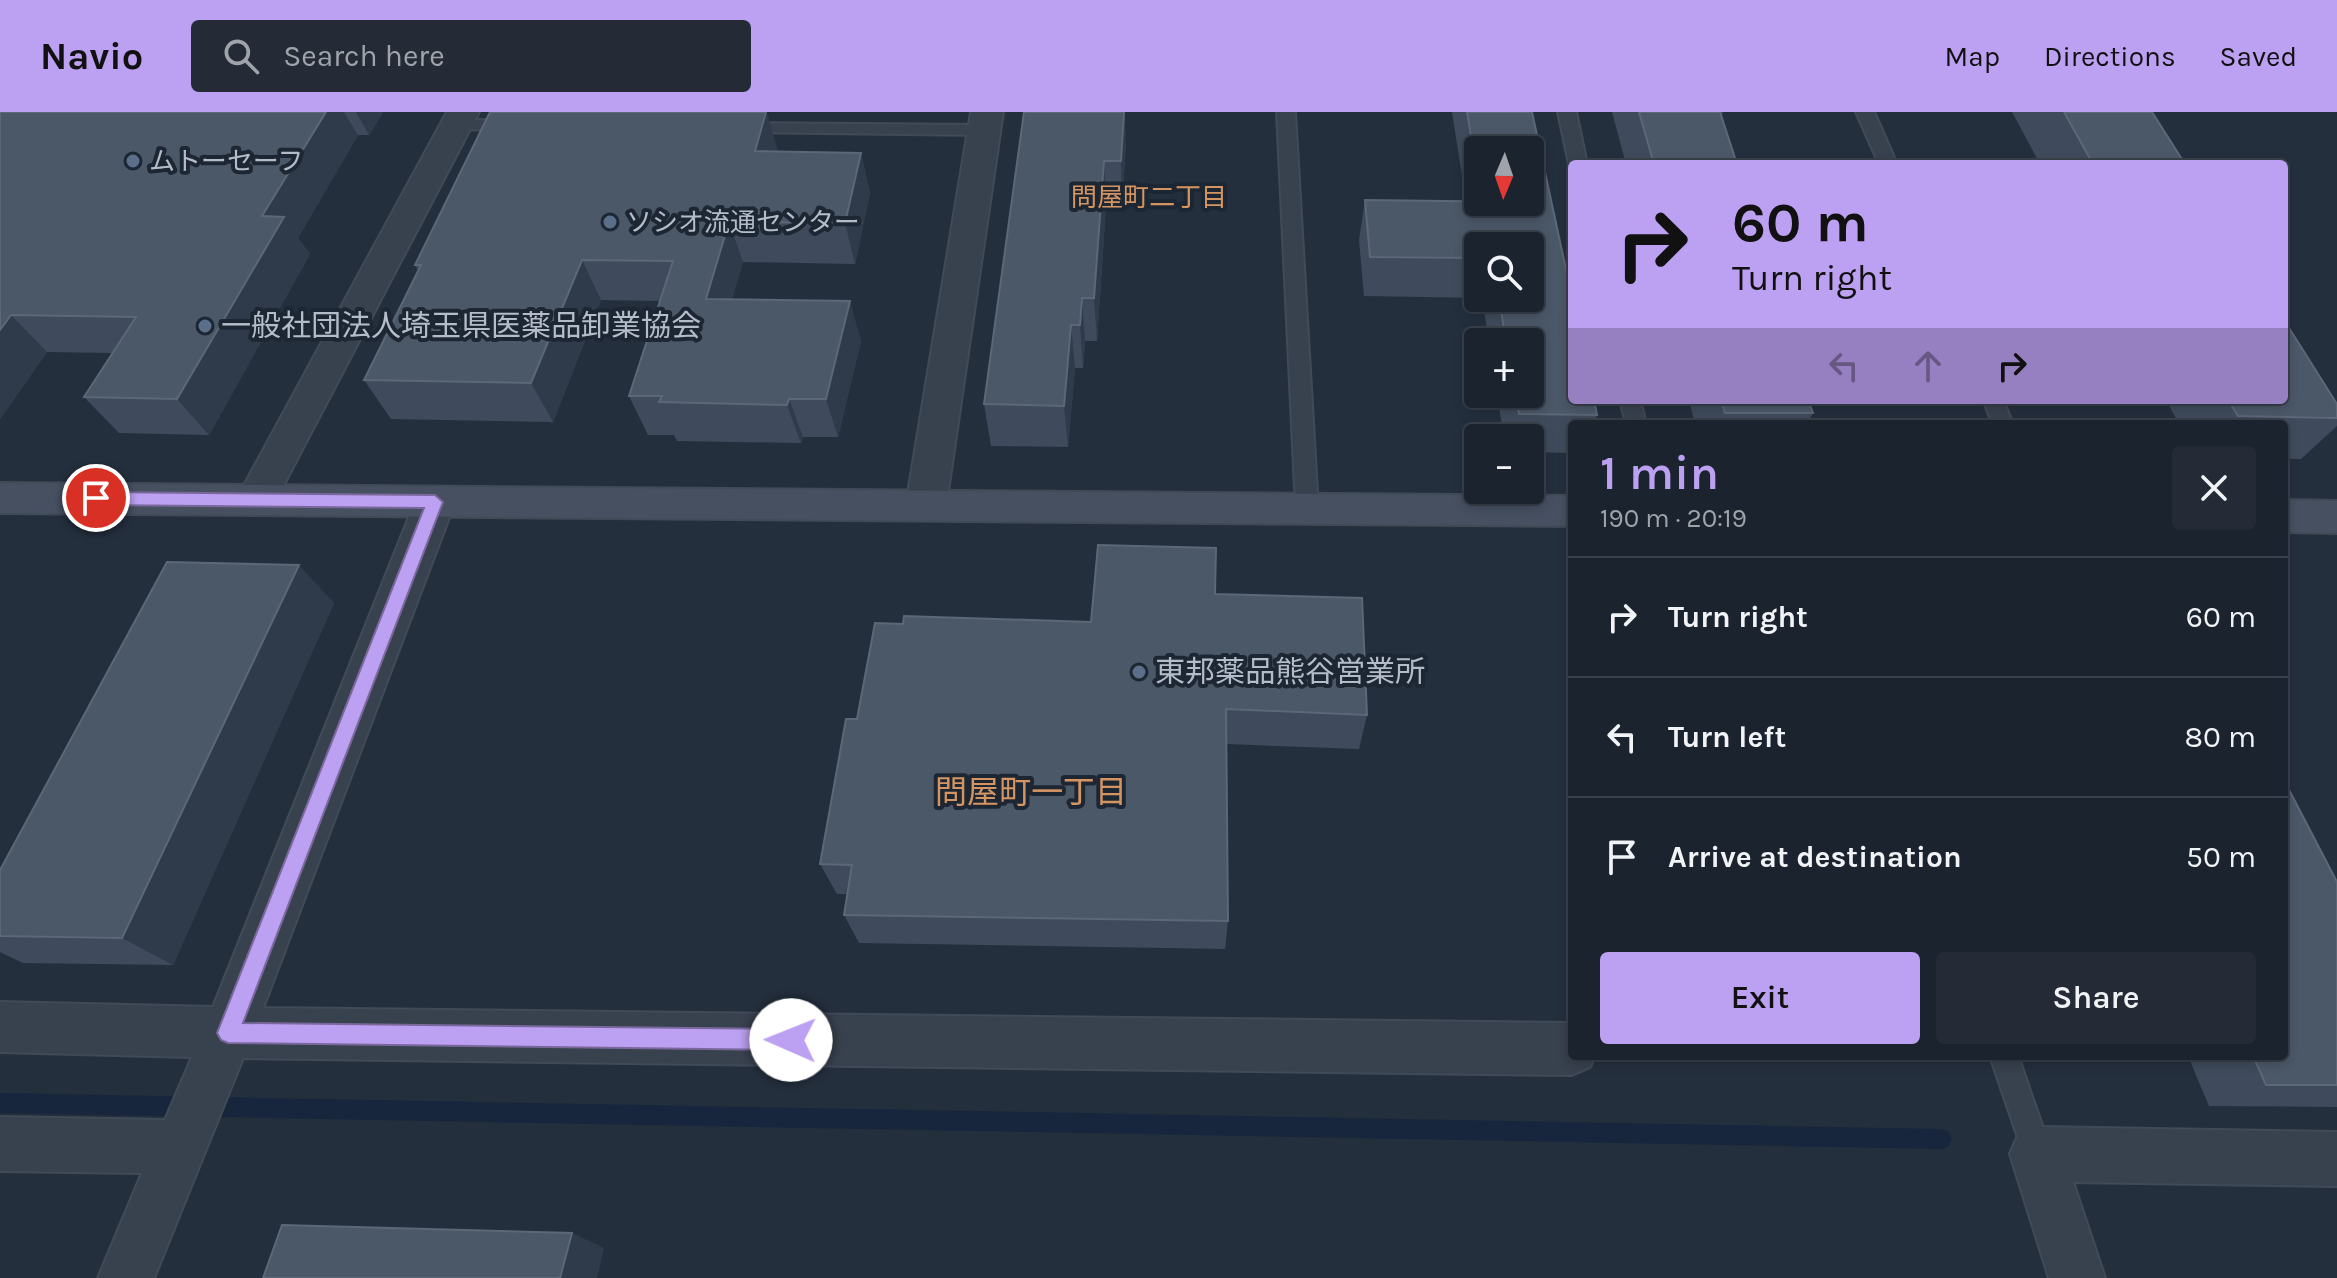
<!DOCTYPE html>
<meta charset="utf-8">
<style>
body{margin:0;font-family:Karla,"Noto Sans JP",sans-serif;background:#242b36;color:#f1f3f6;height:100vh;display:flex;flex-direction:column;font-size:30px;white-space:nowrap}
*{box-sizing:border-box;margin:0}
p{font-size:26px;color:#a0a4aa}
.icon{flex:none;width:44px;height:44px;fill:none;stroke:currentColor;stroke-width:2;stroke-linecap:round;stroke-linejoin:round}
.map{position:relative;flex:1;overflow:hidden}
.drawer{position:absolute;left:1568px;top:308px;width:720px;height:640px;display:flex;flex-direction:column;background:#1b232e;border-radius:8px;box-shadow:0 4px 12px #0003,0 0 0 2px #39404a}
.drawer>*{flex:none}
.guide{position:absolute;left:1568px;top:48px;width:720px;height:244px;border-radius:8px;box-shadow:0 4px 12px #0003,0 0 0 2px #39404a;background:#bca0f2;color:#111;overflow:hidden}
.needle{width:52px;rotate:182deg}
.fabs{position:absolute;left:1464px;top:24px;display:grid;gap:16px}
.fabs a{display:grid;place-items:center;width:80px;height:80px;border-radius:8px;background:#1b232e;box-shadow:0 4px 12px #0003,0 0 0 2px #39404a;font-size:40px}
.pin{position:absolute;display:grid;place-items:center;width:68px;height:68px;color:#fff;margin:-34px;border:4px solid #fff;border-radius:50%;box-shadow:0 2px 8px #0007}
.me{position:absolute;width:88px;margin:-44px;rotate:271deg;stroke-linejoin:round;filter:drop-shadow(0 0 6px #0008)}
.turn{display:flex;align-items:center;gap:28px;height:168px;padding:0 32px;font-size:36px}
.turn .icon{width:104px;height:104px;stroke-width:2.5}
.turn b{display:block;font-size:56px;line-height:68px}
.lanes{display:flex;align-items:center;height:76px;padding:0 32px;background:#0003;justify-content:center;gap:40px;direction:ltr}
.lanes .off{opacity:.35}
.round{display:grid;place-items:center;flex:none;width:84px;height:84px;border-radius:8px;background:#242b36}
.head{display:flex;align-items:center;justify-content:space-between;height:136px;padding:0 32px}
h1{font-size:48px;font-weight:600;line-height:60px;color:#bca0f2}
.action{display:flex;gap:16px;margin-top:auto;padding:16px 32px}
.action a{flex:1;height:92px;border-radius:8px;background:#bca0f2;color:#111;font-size:32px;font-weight:600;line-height:92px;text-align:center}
.action a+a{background:#242b36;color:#f1f3f6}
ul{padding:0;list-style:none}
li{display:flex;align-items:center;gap:24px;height:120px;padding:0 32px;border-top:2px solid #39404a}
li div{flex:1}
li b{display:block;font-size:30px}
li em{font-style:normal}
header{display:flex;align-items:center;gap:48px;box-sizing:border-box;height:112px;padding:0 40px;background:#bca0f2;color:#111}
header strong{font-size:38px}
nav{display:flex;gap:44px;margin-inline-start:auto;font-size:28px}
.search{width:560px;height:72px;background:#242b36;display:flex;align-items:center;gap:20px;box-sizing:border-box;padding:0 28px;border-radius:8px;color:#a0a4aa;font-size:30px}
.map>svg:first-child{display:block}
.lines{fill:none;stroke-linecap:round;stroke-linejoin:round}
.stream{fill:#17263c;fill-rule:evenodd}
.lane-casing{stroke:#414a57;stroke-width:4}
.street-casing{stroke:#414a57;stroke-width:4}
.secondary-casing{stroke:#414a57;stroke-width:4}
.lane{fill:#38414e;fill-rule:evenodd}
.street{fill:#38414e;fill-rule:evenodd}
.secondary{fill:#465061;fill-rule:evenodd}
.wall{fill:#3f4b5c;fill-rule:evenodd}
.shaded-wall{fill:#2f3b4b}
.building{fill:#4b5868;stroke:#5c6777;stroke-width:2}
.route{fill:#bca0f2;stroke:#7a689d;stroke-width:2}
.service-dot{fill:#5c6f8a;stroke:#1d2633;stroke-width:3}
.labels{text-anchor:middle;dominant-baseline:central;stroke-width:8;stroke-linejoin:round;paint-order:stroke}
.far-poi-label{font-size:26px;fill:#b4bcc9;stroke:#1d2633;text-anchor:start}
.far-neighbourhood-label{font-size:26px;fill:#d59563;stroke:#1d2633}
.poi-label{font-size:30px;fill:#b4bcc9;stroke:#1d2633;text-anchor:start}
.neighbourhood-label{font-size:32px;fill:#d59563;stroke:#1d2633}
</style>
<header>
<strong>Navio</strong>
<div class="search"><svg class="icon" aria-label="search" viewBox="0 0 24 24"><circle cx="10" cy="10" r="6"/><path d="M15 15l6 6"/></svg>Search here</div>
<nav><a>Map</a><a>Directions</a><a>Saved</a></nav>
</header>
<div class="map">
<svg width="2337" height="1166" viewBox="0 0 2337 1166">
<rect width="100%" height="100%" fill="#242f3e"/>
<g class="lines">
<polygon class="stream" points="0,981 1942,1017 1949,1020 1952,1027 1949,1034 1942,1037 0,1001"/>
<g class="lane-casing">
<g id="lane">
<polygon points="1277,0 1295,0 1318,397 1315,403 1307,405 1299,403 1296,397"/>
<polygon points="1558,0 1576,0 1587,52 1572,52 1572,56 1569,52"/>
<polygon points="1856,0 1874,0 1897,52 1879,52"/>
<polygon points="456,8 514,8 523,13 514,18 450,17 447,13"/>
<polygon points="739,11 985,13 994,18 985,23 733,20 730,16 733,12"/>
<polygon points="1620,288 1640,288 1646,312 1626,312"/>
<polygon points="1983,288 2003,288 2013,312 1993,312"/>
<polygon points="1990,944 2018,944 2052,1042 2047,1052 2037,1057 2027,1052"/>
</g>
</g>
<g class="street-casing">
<g id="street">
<polygon points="447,0 479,0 270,399 256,403 242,399 236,388"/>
<polygon points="971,0 1003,0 946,393 940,404 926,408 912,404 906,393"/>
<polygon points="435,375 449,379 455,390 263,896 1572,911 1572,944 1595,944 1590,955 1572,963 243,946 154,1166 98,1166 142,1061 0,1059 0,1005 165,1008 192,945 0,940 0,890 213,895 415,390 421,379"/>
<polygon points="2037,1015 2337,1020 2337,1074 2073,1070 2105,1166 2049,1166 2010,1042 2018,1023"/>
</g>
</g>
<g class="secondary-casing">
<g id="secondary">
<polygon points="0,371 1572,384 1572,414 0,401"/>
<polygon points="2284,388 2337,389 2337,421 2284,420"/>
</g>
</g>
<use href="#lane" class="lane"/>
<use href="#street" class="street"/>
<use href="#secondary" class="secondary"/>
</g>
<g class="wall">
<polygon points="0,0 383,0 369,23 358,23 298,126 310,142 209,323 119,321 84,285 113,241 47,240 0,307"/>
<polygon points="1024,0 1126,32 1122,93 1106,93 1097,229 1085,229 1083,256 1075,256 1068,335 991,334 984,292"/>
<path d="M1452,0H1532L1597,303L1594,312H1572V341L1530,340V326H1504L1497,282H1530V230H1489L1482,186L1364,184L1359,128L1365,88L1466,89ZM1478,38L1530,90H1478ZM1478,134H1530V186H1478Z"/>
<polygon points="1612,0 1723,0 1721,4 1737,52 1626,52"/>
<polygon points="2012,0 2152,0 2185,52 2040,52"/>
<polygon points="778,39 861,41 870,81 855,152 743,150 732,187 861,229 838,325 803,325 801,331 677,329 674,323 648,323 629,284 660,189 601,188 553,310 391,307 364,268 418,159 415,153"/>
<polygon points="1689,288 1808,288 1813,301 1807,312 1695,312"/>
<polygon points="2166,288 2284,288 2337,292 2337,314 2301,347 2284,347 2284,312 2179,312"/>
<polygon points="1215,482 1367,603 1359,637 1227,632 1228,809 1225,837 859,831 844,803 847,782 837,782 820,752 857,607 903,512 1091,510"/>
<polygon points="334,491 173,853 23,851 0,840 0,758"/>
<polygon points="2337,770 2337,995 2209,994 2188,944 2284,944"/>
</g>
<g class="shaded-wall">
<polygon points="326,0 344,0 358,23 298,126 310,142 209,323 177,287 262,104"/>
<polygon points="356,0 383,0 369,23"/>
<polygon points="766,0 767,0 778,40 755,39"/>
<polygon points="1124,0 1125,0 1126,32 1122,93 1121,49"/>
<polygon points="861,41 870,81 855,152 845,111"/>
<polygon points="1104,49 1106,93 1097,229 1094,186"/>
<polygon points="729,110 743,150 721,226 706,187"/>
<polygon points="582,148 601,188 553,310 531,271"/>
<polygon points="1082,186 1085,229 1083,256 1080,213"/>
<polygon points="850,189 861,229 838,325 826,287"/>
<polygon points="11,203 47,240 0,307 0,218"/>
<polygon points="1071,213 1075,256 1068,335 1064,294"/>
<polygon points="789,287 803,325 801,331 787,293"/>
<polygon points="299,453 334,491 173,853 122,826"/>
<polygon points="572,1121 604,1136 597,1166 560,1166"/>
</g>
<g class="building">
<polygon points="0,0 326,0 262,104 284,105 177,287 84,285 136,205 11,203 0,218"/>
<polygon points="490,0 766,0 755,39 861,41 845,111 729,110 706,187 850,189 826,287 789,287 787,293 659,290 662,284 629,284 673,149 582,148 531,271 364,268 421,153 415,153"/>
<polygon points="1024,0 1124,0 1121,49 1104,49 1094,186 1082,186 1080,213 1071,213 1064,294 984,292"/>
<polygon points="1467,0 1532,0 1572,185 1572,288 1594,288 1597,303 1519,302 1515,282 1530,282 1530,230 1506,230 1499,186 1530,186 1530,134 1478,134 1478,146 1370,145 1365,88 1530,90 1530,38 1478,38 1478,64"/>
<polygon points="1639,0 1720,0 1737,52 1654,52"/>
<polygon points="2064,0 2152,0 2185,52 2093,52"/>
<polygon points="2284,208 2337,292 2337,306 2238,304 2228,288 2284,288"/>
<polygon points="1721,288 1808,288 1813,301 1725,301"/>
<polygon points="1098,433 1216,436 1215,482 1362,486 1367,603 1226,597 1228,809 844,803 852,753 820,752 846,607 857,607 875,511 903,512 904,504 1091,510"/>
<polygon points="167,450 299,453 122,826 0,824 0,758"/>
<polygon points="2284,668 2337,770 2337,973 2266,973 2253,944 2284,944"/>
<polygon points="282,1113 572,1121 560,1166 263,1166"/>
</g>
<polygon class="route" points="96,380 435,383 443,390 243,911 791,917 798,920 801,928 798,935 791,938 228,931 221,928 217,921 424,396 96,393 88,386"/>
<g class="service-dot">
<circle cx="133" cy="49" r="8"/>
<circle cx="610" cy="110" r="8"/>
<circle cx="205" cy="214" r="8"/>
<circle cx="1139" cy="560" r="8"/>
</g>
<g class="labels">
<g class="far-poi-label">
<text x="149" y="49">ムトーセーフ</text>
<text x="626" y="110">ソシオ流通センター</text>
</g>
<g class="far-neighbourhood-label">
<text x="1149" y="85">問屋町二丁目</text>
</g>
<g class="poi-label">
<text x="221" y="214">一般社団法人埼玉県医薬品卸業協会</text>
<text x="1155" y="560">東邦薬品熊谷営業所</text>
</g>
<g class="neighbourhood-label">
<text x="1031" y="680">問屋町一丁目</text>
</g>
</g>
</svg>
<div class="fabs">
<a><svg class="needle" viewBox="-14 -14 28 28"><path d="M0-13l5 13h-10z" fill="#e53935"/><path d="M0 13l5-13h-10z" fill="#a0a4aa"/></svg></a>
<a><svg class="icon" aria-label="search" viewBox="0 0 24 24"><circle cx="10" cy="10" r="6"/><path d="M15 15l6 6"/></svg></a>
<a>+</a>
<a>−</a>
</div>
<div class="pin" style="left:96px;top:386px;background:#d93025"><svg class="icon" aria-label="arrive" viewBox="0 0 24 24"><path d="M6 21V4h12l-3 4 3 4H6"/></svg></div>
<svg class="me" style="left:791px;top:928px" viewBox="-20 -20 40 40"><circle r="19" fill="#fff"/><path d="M0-13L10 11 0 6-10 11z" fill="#bca0f2"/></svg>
<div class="guide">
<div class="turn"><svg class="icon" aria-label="right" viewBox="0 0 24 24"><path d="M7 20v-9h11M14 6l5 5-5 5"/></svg><div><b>60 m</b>Turn right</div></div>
<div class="lanes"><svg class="icon off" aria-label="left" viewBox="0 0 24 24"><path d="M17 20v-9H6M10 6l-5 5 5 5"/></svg><svg class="icon off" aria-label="ahead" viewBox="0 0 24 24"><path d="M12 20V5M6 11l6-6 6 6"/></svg><svg class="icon" aria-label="right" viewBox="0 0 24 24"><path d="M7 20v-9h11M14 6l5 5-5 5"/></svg></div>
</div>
<section class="drawer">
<div class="head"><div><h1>1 min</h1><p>190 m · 20:19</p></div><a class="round"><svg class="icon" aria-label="close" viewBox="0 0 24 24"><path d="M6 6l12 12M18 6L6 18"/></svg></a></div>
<ul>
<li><svg class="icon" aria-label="right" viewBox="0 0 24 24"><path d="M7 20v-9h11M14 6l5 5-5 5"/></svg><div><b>Turn right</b></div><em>60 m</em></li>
<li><svg class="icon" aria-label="left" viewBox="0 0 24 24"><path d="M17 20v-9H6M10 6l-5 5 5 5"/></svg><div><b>Turn left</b></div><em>80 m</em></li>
<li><svg class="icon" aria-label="arrive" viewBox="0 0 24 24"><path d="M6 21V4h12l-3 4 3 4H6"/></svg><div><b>Arrive at destination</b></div><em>50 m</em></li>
</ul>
<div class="action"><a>Exit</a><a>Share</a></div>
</section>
</div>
